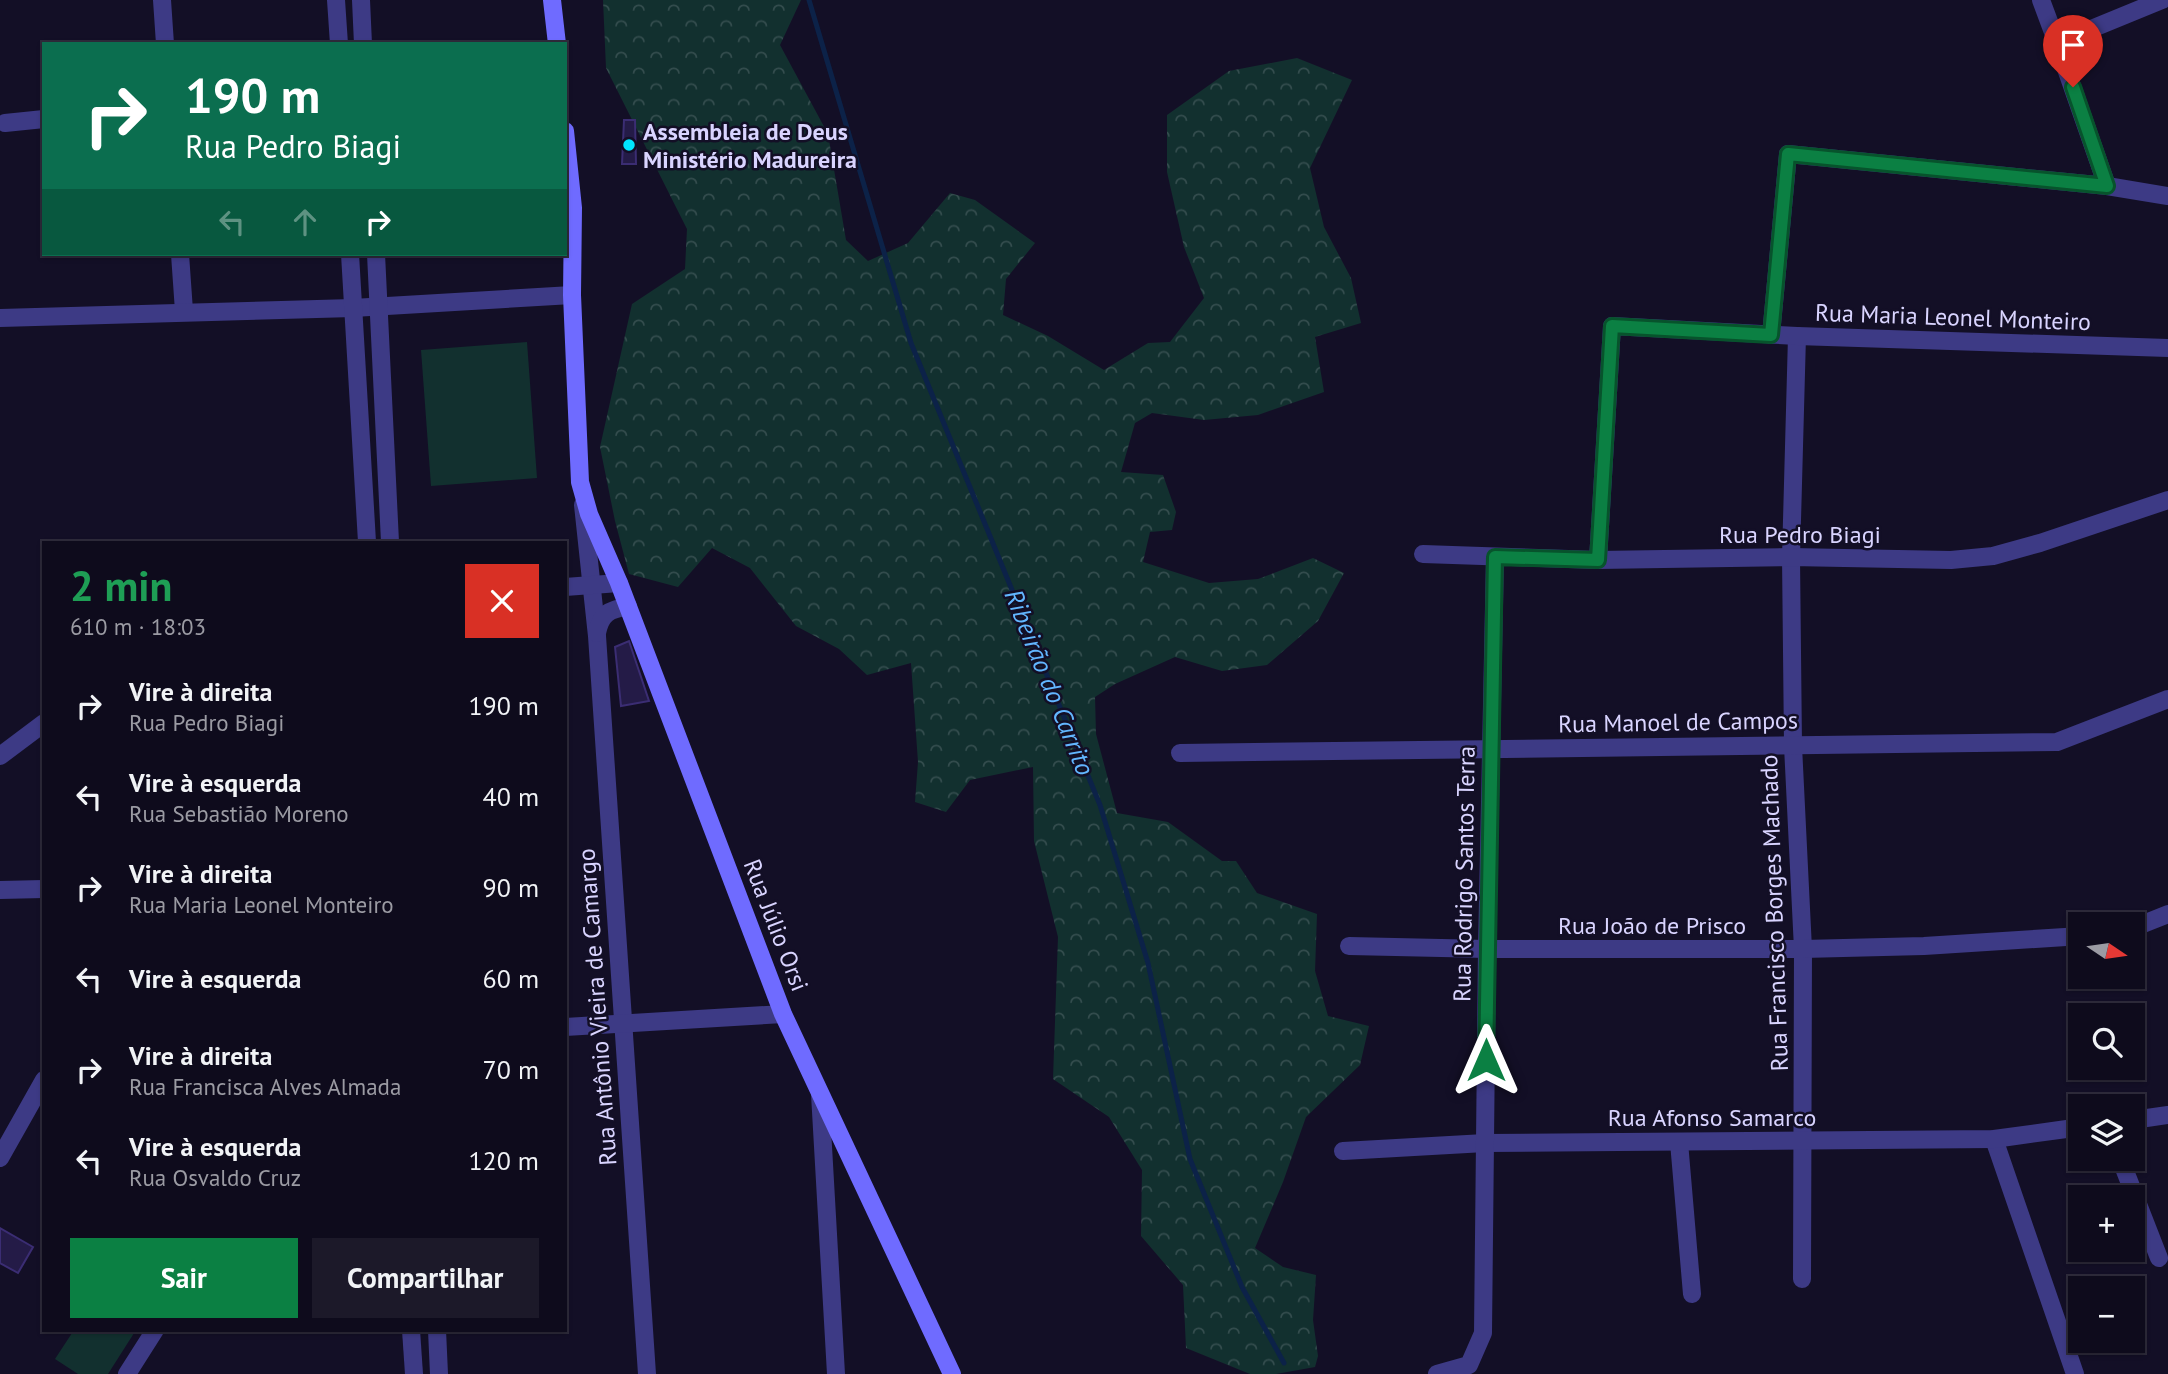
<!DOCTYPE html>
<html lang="pt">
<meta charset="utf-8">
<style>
body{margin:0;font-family:"PT Sans",sans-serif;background:#1c1929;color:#f1f3f6;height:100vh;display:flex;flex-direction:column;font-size:26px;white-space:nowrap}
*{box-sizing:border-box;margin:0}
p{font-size:23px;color:#9b9ba3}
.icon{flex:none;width:38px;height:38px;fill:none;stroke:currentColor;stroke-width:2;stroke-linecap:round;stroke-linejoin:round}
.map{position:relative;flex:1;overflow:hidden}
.side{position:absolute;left:42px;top:541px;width:525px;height:791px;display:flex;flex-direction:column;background:#0e0b1c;border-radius:0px;box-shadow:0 2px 5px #0004,0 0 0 2px #2e2b3b}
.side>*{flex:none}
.banner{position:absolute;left:42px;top:42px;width:525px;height:214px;border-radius:0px;box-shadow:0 2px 5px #0004,0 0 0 2px #2e2b3b;background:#0b6e4f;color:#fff;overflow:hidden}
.needle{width:46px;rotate:103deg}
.tools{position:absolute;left:2068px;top:912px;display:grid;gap:14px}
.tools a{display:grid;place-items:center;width:77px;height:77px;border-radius:0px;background:#0e0b1c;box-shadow:0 2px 5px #0004,0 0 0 2px #2e2b3b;font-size:35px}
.pin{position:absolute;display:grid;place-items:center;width:60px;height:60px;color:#fff;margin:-72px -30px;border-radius:50% 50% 50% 0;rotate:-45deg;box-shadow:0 0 7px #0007}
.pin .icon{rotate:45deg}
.me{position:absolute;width:77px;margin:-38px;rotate:0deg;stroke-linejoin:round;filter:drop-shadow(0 0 5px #0008)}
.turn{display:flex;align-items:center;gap:24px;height:147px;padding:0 28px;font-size:32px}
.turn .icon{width:91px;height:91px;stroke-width:2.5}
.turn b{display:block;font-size:49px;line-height:60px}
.lanes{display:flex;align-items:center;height:66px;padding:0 28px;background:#0003;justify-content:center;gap:35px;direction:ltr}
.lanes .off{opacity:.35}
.round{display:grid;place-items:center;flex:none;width:74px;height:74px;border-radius:0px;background:#1c1929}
.headline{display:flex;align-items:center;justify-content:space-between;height:119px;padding:0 28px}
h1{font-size:42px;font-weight:600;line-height:52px;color:#1e9e55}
.cta{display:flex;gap:14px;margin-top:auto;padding:14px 28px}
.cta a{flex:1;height:80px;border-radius:0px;background:#0b8043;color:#fff;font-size:28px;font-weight:600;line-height:80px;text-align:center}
.cta a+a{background:#1c1929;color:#f1f3f6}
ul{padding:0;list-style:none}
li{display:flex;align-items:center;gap:21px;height:91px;padding:0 28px}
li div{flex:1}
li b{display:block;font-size:26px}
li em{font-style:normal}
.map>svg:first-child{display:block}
.forest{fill:url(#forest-crowns)}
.garden{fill:#12302f}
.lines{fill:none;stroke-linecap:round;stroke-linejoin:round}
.stream{stroke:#0c2248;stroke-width:5}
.building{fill:#241b47;stroke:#3b2d73;stroke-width:2}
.minor{stroke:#3d3a85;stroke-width:18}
.tertiary{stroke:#3d3a85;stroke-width:18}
.secondary{stroke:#6f6bff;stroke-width:18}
.route-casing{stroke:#07532c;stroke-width:18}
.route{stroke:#0b8043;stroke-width:12}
.poi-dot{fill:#00e5ff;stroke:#130f26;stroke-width:2.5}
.labels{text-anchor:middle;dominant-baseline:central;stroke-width:5;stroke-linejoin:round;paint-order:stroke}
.poi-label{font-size:24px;font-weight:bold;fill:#d9d4ff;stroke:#130f26;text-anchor:start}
.street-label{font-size:24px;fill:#d9d4ff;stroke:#130f26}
.water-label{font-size:26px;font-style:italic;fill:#62b6ff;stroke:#130f26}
</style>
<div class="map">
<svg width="2168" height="1374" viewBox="0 0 2168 1374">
<defs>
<pattern id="forest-crowns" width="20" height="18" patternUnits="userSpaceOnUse" patternTransform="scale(1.75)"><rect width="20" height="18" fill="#12302f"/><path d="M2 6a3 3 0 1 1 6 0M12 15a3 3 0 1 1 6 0" fill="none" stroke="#344d4e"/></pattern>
</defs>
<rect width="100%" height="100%" fill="#130f26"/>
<polygon class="forest" points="603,0 801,0 780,45 828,134 846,240 868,261 908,243 950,193 975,200 1035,243 1006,279 1003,315 1048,336 1104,370 1148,343 1170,342 1204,298 1184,247 1167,172 1167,115 1229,71 1297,58 1352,80 1310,168 1324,227 1351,278 1361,323 1315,337 1324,392 1258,415 1204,420 1152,413 1135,423 1121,472 1163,475 1176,512 1172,530 1150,532 1143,562 1209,583 1258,579 1313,558 1344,573 1318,621 1267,665 1222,671 1175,657 1115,684 1095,697 1096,734 1117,813 1168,822 1222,861 1236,861 1257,893 1317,914 1315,971 1328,1016 1369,1026 1360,1065 1306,1117 1283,1182 1255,1248 1283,1267 1316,1275 1313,1320 1318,1356 1315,1367 1276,1374 1250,1374 1186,1348 1183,1285 1141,1236 1142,1170 1109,1117 1053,1079 1058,937 1034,841 1033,767 970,780 946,812 915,802 918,762 911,663 867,675 839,649 796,626 750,568 712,548 678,587 629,574 615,521 600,447 632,304 685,269 687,229 606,68"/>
<g class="garden">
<polygon points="527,342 537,478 431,486 421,350"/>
<polygon points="74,1330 136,1330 108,1374 78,1374 55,1359"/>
</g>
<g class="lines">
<polyline class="stream" points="809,0 911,343 1100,805 1148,963 1190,1159 1242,1287 1284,1363"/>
</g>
<g class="building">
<polygon points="624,120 635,120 636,164 622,164"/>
<polygon points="629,641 649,701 621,706 615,647"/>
<polygon points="0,1228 33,1247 18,1273 0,1263"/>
</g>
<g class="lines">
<g class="minor">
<polyline points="162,0 165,44"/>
<polyline points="2057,43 2107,186"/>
<polyline points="5,123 44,119"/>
<polyline points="180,254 184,311"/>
<polyline points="0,318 353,308 572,295"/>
<polyline points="1771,335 1788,154 2107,186 2168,196"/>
<polyline points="1797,336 1791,557 1793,746 1803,949 1802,1279"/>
<polyline points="583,505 597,636 647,1374"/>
<polyline points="1423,554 1598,560 1791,557 1951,560 1993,556 2040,543 2168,500"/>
<polyline points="1598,560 1612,326 1797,336 2168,348"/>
<polyline points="565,587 619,583"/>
<path d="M597,633C601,613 609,610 628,606"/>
<polyline points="1180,753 2057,742 2168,699"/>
<polyline points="0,756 44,723"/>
<polyline points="0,890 44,889"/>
<polyline points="2133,928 2168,914"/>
<polyline points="1349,946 1487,949 1803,949 1924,946 2081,936"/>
<polyline points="565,1027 783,1014"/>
<polyline points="820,1094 836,1374"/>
<polyline points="2133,1120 2168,1115"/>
<polyline points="1994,1139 2075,1374"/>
<polyline points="1679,1142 1692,1294"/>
<polyline points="1343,1151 1485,1143 1994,1139 2081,1127"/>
<polyline points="0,1158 44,1080"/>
<polyline points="2120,1158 2159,1258"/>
<polyline points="127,1374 155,1330"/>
<polyline points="1437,1374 1469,1365 1483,1333 1487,949 1495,557"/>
</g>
<g class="tertiary">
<polyline points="336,0 339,44"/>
<polyline points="361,0 363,44"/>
<polyline points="2041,0 2057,43 2162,0"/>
<polyline points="350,254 367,542"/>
<polyline points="376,254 390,542"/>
<polyline points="411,1330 414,1374"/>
<polyline points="437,1330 439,1374"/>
</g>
<g class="secondary">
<polyline points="552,0 557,44"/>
<polyline points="565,131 573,208 572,295 580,482 589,514 619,583 783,1014 952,1374"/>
</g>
</g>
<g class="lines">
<g class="route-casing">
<polyline id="route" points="1486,1060 1495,557 1598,560 1612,326 1771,335 1788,154 2107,186 2073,87"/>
</g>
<use href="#route" class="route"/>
</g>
<circle class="poi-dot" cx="629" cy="145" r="7"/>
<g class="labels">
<g class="poi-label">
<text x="643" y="131">Assembleia de Deus<tspan x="643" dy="28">Ministério Madureira</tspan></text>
</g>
<g class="street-label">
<text transform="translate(1953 317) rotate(2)">Rua Maria Leonel Monteiro</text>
<text x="1800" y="534">Rua Pedro Biagi</text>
<text transform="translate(1678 722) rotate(-1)">Rua Manoel de Campos</text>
<text transform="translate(1464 874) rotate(-89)">Rua Rodrigo Santos Terra</text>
<text transform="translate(1774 913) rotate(-92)">Rua Francisco Borges Machado</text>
<text transform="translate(776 925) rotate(69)">Rua Júlio Orsi</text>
<text x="1652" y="925">Rua João de Prisco</text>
<text transform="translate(597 1007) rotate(-94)">Rua Antônio Vieira de Camargo</text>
<text x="1712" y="1117">Rua Afonso Samarco</text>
</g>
<g class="water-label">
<text transform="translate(1050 682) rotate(68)">Ribeirão do Carrito</text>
</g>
</g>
</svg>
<div class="tools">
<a><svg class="needle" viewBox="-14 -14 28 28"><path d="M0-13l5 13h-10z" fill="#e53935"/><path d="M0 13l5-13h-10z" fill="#9b9ba3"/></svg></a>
<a><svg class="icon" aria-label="search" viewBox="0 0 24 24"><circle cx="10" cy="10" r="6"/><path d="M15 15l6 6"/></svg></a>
<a><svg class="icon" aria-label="layers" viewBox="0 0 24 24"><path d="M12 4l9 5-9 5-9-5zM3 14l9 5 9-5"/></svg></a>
<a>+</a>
<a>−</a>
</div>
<div class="pin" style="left:2073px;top:87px;background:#d93025"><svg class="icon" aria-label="arrive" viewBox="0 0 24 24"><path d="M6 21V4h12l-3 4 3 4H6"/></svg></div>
<svg class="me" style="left:1486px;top:1060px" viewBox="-20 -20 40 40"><path d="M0-17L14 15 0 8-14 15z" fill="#0b8043" stroke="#fff" stroke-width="4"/></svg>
<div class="banner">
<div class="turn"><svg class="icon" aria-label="right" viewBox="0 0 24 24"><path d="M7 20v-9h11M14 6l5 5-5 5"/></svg><div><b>190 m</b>Rua Pedro Biagi</div></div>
<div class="lanes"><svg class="icon off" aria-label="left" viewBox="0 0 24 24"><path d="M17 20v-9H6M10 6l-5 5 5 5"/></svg><svg class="icon off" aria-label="ahead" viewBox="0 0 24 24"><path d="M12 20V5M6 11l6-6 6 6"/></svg><svg class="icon" aria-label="right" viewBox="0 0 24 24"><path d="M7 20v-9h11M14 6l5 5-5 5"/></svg></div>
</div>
<section class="side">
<div class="headline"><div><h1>2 min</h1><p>610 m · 18:03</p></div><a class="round" style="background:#d93025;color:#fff"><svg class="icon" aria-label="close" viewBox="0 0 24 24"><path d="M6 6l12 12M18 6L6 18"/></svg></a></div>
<ul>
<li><svg class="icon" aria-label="right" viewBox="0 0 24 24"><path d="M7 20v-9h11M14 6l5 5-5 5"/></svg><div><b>Vire à direita</b><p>Rua Pedro Biagi</p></div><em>190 m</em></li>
<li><svg class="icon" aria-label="left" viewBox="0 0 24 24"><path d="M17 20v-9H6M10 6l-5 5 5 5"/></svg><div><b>Vire à esquerda</b><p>Rua Sebastião Moreno</p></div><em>40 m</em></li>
<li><svg class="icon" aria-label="right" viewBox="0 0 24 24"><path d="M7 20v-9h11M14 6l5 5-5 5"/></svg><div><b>Vire à direita</b><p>Rua Maria Leonel Monteiro</p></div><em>90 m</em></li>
<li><svg class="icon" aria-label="left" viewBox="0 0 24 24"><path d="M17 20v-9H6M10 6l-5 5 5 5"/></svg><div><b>Vire à esquerda</b></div><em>60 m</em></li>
<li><svg class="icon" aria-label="right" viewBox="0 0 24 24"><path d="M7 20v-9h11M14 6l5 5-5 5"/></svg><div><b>Vire à direita</b><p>Rua Francisca Alves Almada</p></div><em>70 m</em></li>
<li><svg class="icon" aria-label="left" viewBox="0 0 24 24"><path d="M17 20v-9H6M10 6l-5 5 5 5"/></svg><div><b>Vire à esquerda</b><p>Rua Osvaldo Cruz</p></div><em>120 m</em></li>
</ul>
<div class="cta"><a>Sair</a><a>Compartilhar</a></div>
</section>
</div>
